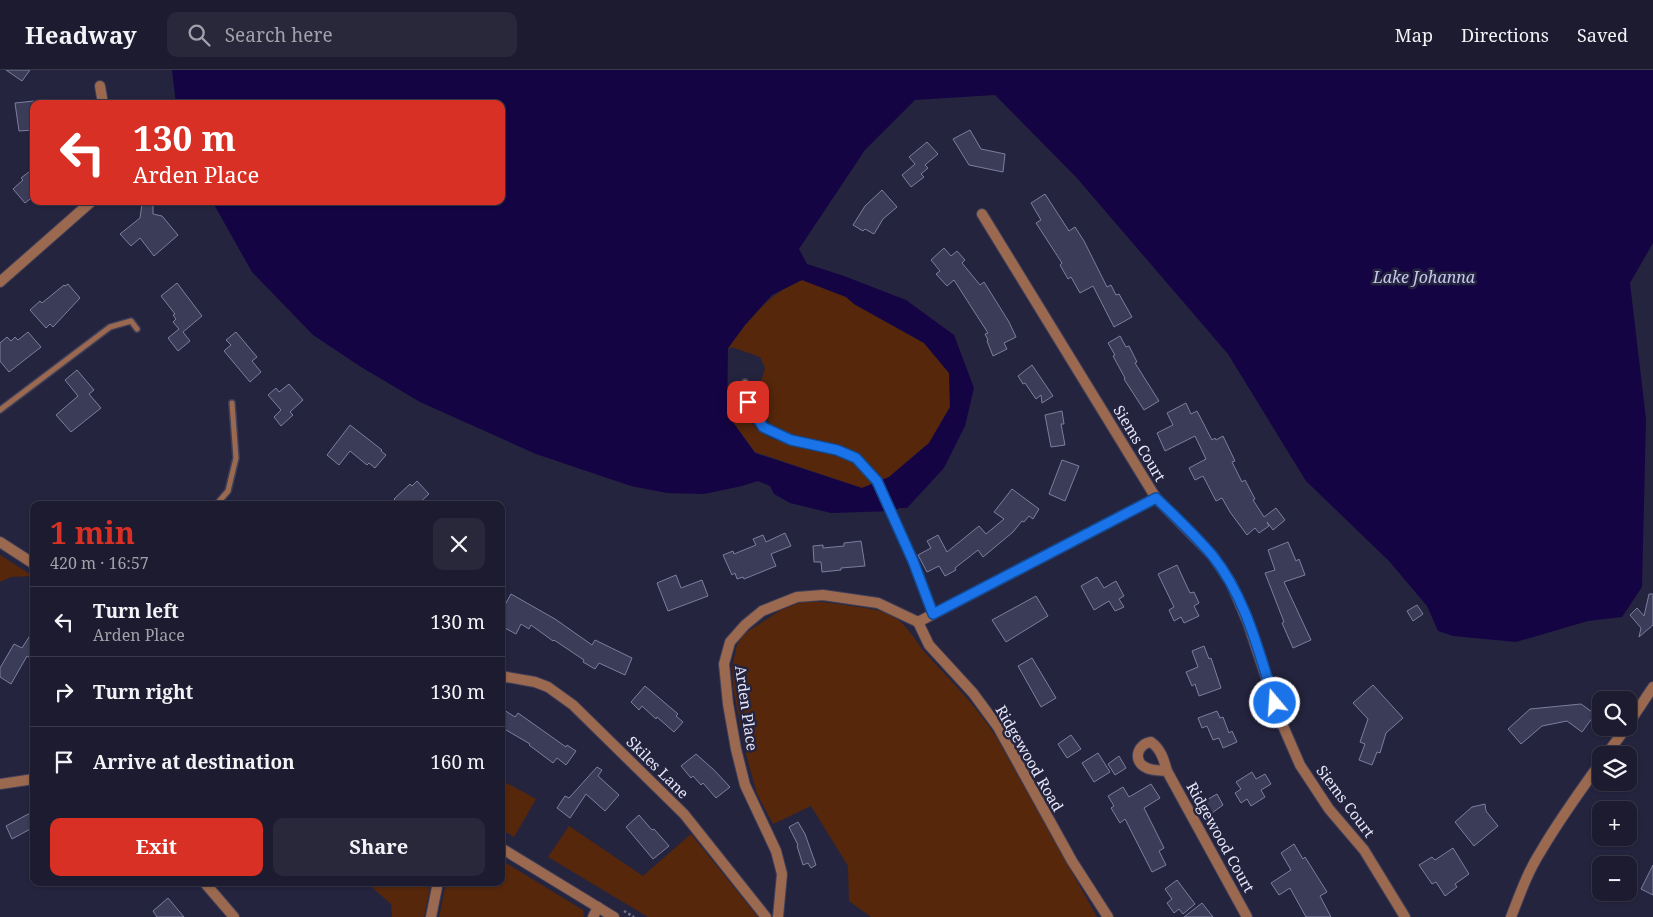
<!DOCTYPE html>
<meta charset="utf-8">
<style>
body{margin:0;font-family:"Noto Serif",serif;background:#29283b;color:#f1f3f6;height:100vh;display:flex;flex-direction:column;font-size:19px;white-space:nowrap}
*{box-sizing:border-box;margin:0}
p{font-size:16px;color:#a0a1aa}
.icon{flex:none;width:28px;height:28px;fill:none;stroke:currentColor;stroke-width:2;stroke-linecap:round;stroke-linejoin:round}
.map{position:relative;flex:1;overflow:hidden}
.details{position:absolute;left:30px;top:431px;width:475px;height:385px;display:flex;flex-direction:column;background:#1c1b2f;border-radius:10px;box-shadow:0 1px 4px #0004,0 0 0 1px #3a394b}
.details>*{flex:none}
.guide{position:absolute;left:30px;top:30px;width:475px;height:105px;border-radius:10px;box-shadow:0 1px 4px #0004,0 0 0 1px #3a394b;background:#d93025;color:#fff;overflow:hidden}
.buttons{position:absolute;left:1592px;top:621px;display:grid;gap:10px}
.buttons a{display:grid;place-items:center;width:45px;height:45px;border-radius:10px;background:#1c1b2f;box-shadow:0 1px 4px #0004,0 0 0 1px #3a394b;font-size:25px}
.pin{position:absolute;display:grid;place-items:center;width:42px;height:42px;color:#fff;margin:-21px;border-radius:10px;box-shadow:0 2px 8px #0006}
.me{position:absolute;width:55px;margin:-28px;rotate:342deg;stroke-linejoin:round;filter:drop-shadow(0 0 4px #0008)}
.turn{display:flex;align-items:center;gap:18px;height:105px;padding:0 20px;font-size:22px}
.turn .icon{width:65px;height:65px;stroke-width:2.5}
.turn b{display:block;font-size:35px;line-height:42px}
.round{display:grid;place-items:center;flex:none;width:52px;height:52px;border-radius:10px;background:#29283b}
.headline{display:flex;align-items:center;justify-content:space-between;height:85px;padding:0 20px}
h1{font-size:30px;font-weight:700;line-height:38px;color:#d93025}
.action{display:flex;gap:10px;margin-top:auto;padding:10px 20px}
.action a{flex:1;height:58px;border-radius:10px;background:#d93025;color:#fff;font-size:20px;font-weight:700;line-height:58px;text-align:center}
.action a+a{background:#29283b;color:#f1f3f6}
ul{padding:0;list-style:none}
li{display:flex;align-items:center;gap:15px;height:70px;padding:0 20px;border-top:1px solid #3a394b}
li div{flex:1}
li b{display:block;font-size:19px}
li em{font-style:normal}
header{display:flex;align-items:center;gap:30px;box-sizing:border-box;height:70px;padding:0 25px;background:#1c1b2f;border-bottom:1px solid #3a394b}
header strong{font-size:24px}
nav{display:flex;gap:28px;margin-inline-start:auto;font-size:18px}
.search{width:350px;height:45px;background:#29283b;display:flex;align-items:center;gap:12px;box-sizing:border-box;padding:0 18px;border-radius:10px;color:#a0a1aa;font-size:19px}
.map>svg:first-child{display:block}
.green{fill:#56270b}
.water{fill:#150444;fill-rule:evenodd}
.building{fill:#3b3c58;stroke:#7d7e9f}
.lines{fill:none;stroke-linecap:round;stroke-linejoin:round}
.service-casing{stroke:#403f59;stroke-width:8}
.minor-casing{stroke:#403f59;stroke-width:12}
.tertiary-casing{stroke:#403f59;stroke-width:12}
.path{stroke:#73738a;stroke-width:2.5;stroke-dasharray:2.5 2.5;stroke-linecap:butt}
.service{stroke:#9b694f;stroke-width:5}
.minor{stroke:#9b694f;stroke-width:10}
.tertiary{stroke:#9b694f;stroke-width:10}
.route-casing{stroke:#114b97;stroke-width:12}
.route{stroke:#1a73e8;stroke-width:9}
.labels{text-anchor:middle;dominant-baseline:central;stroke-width:5;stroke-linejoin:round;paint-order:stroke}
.street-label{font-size:15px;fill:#e5e6f8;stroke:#25243f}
.water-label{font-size:16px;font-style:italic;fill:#c5c7ef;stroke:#25243f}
</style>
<header>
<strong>Headway</strong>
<div class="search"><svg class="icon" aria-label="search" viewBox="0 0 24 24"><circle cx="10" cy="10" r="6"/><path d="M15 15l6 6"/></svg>Search here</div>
<nav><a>Map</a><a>Directions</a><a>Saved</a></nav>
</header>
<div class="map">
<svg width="1653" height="847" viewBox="0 0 1653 847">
<rect width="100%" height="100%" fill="#25243f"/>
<g class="green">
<path d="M802,210L846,227L854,234L924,273L949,303L950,337L929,373L889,407L880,411C870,396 861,387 843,380C811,366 785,378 763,344C760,339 757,337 756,331C756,320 763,308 765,298L760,287L732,277L728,279C749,249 768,224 802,210Z"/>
<polygon points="742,343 758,360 770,368 797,377 842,387 849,390 874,413 862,418 755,382 730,348"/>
<polygon points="0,485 33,506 11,507 0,512"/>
<path d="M804,531C825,531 844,535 865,538C871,539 878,540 884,542C909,552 913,570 929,587C954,614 977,637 997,668L1097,847H871L849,831L848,796L811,736L773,754L757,724L747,688L733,618L732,597L737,575L744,564L781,540Z"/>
<polygon points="501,710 536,729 514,767 501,759"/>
<polygon points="569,756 643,806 691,764 758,847 648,847 548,787"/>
<polygon points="501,790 583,840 584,847 439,847 446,813 501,812"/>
<polygon points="367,813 431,813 424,847 392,847 391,834"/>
</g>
<path class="water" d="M172,0H1653V173L1630,213L1646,349L1642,517L1622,547L1588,551L1516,572L1453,566L1438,561L1427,536L1389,491L1306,411L1228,284L1076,107L995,25L915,30L865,80L799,179L807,194L844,206L906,230L954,265L974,318L965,356L944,398L907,438H899L894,441L831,443L790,433L774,424L770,416L758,411L742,416L704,424L667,423L631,416L536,384L420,332L361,297L313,265L252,202L212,131H501V34H176ZM802,210L846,227L854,234L924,273L949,303L950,337L929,373L889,407L862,418L755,383L727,344L728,278L745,255L772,225Z"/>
<g class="building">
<polygon points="6,0 30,0 22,11"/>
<polygon points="34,31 34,60 19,61 15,33"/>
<polygon points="970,60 981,79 1005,84 1003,102 969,95 953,69"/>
<polygon points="927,72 938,84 925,95 928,98 921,104 924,107 911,117 902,105 915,94 909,87"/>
<polygon points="34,98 34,126 25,133 13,119 23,110 21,108"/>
<polygon points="882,120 897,137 883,149 874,164 865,159 863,161 853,155 865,136"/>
<polygon points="1045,124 1069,161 1075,157 1084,171 1107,217 1111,215 1116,225 1119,224 1132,247 1114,257 1093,216 1080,223 1071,207 1068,209 1060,195 1062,193 1036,153 1041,150 1031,133"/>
<polygon points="142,134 153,135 153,144 162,146 178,165 154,186 140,168 131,176 120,164 140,148"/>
<polygon points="944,178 951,186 957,181 965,190 962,193 980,215 984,212 1009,252 1016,267 1004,273 1007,279 993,286 987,271 988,270 985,264 988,263 954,210 947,216 936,204 940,201 931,190"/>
<polygon points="177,213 202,246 183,262 190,271 178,281 168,268 179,259 173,252 176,249 173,245 175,244 161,226"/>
<polygon points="68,214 80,228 53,257 50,254 46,258 30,240 40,231 42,233 64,215 65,216"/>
<polygon points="28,262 41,277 9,302 0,291 0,273 7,267 11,271 15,267 18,270"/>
<polygon points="236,262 257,287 252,291 261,302 250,312 224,281 231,275 226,270"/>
<polygon points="1120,266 1126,277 1129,276 1137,292 1135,293 1159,331 1144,340 1124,309 1125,308 1113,286 1115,285 1108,273"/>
<polygon points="1032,295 1053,326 1042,333 1041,325 1036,329 1025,313 1023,314 1018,306"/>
<polygon points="77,300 94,320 89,324 101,338 71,362 56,345 78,326 65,310"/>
<polygon points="289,314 303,330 290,342 293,345 281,356 274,347 281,340 268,325 276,318 279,322"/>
<polygon points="1186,333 1191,344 1197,341 1212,370 1215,368 1216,370 1223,366 1235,391 1232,392 1242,412 1245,410 1255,429 1253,430 1264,447 1276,438 1285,450 1273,460 1267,452 1269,456 1259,463 1255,458 1247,465 1230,442 1222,428 1216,431 1203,406 1195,410 1189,398 1206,389 1195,366 1165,381 1157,363 1173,355 1167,343"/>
<polygon points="1062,341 1064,354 1061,354 1065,375 1051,377 1045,345"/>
<polygon points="350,355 382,380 381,381 386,385 375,398 369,393 367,395 350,381 339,395 327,385"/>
<polygon points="1062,390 1079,396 1065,431 1049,424"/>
<polygon points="417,411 429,424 417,435 400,435 394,429 410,414 412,416"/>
<polygon points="1012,419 1039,439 1033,449 1029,446 1024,452 1022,451 1013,462 983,487 978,480 955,498 956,500 945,506 939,496 927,502 918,485 931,478 927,471 938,465 947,482 979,456 986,464 1004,449 994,442"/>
<polygon points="785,463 791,476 771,484 776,496 744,509 743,507 737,509 735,503 732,505 723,485 733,481 734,484 756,475 753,469 763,465 766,472"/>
<polygon points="861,471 865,496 841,498 841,500 822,502 821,492 814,492 813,476 823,475 823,478 844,476 844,473"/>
<polygon points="1288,472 1296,491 1299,489 1305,505 1284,512 1311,570 1293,578 1282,553 1284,552 1265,503 1275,500 1268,480"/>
<polygon points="1177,495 1190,523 1194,522 1199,533 1194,536 1199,546 1184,553 1181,547 1174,551 1169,540 1174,537 1158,504"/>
<polygon points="676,505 681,518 702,510 708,526 668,541 657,513"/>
<polygon points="1097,507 1104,518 1116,511 1124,526 1119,529 1124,537 1115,541 1109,531 1094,540 1081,516"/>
<polygon points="511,524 555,549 592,575 595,570 632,588 625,605 599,593 595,599 583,592 584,590 554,570 553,571 531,555 529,559 521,554 516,564 501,556 501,542"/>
<polygon points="1649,524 1653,524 1653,555 1639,567 1641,558 1630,545 1637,538 1644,546"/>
<polygon points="1036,526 1048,546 1006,572 992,550"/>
<polygon points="1417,535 1423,544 1413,551 1407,541"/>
<polygon points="34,559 34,590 27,586 11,614 0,607 0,598 14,574 22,578"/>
<polygon points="1204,576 1209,589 1211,588 1221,618 1199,626 1195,614 1192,616 1186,602 1198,597 1192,581"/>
<polygon points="1032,588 1056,628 1041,637 1018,596"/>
<polygon points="1373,615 1403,648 1386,663 1380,683 1377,682 1372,695 1359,690 1365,674 1360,672 1368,649 1353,633"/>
<polygon points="645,616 678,644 676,646 683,652 674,662 657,647 656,649 642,636 639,640 631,632"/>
<polygon points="1581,634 1595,644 1582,662 1567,651 1542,656 1521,674 1508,659 1530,639"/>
<polygon points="501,638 515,647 518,643 566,677 567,675 576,681 566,695 557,688 553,693 529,675 530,674 501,657"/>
<polygon points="1217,641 1220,648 1223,647 1229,663 1232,661 1237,672 1223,678 1219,668 1213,670 1207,656 1202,658 1198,648"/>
<polygon points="1071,665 1081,679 1067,688 1058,674"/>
<polygon points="1098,683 1110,702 1094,712 1082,693"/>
<polygon points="696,684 714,700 730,717 716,728 703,713 701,715 693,706 691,708 681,696"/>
<polygon points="1119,686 1126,698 1115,705 1108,694"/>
<polygon points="597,697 602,700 598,706 619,725 605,741 586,724 570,748 557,738 565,726 569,728"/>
<polygon points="1252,702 1256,709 1265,704 1271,714 1261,720 1265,727 1251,736 1247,729 1241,733 1235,723 1241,719 1236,712"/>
<polygon points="1151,714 1160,728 1144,738 1164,778 1159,781 1166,795 1152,802 1125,749 1120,753 1111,738 1114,736 1108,726 1123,717 1129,727"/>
<polygon points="1217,724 1223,735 1205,748 1198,735"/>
<polygon points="1485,734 1486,741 1498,756 1474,776 1455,752 1472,737"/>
<polygon points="34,741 34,757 12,769 6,756"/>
<polygon points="639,745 652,760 654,759 669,776 653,789 626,757"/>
<polygon points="798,752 805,764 816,795 811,798 808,793 803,795 797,776 798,775 789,757"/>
<polygon points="1294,774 1303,789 1305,787 1327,822 1320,826 1331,847 1306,847 1290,818 1279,825 1271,813 1291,800 1281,783"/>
<polygon points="1453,778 1469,804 1455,814 1457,817 1445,826 1436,812 1432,814 1419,795 1432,787 1435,790"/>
<polygon points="1653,795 1653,825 1641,819"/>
<polygon points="1177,810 1195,834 1183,844 1179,839 1174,843 1167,833 1172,829 1165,819"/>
<polygon points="168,828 184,847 157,847 153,841"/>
<polygon points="1202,833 1213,847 1184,847"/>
</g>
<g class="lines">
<g class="service-casing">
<g id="service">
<polyline points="745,312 747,332 763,357 791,371 837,380 855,388 877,411 913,491 933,544"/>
<polyline points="0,340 110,257 131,251 137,259"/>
<polyline points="216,435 228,421 236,388 232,333"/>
</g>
</g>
<g class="minor-casing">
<g id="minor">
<polyline points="100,16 103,34"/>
<polyline points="982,144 1156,428 1213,486 1231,513 1248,553 1280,649 1300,695 1329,739 1364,780 1405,847"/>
<polyline points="0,212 92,131"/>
<polyline points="918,552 929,575 973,623 998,657 1072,791 1108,847"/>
<polyline points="501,606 535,612 548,617 573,635 684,744 766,847"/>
<path d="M1167,701C1161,700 1152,701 1147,698C1132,692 1137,674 1151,672C1161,679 1164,690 1167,701L1247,847"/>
<polyline points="0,714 34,709"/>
<polyline points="204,812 234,847"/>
<polyline points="431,847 438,812"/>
<polyline points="593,847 598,837"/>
<polyline points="778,847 782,804 776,781 745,715 736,679 728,634 724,594 730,572 745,555 762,541 797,527 823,525 878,533 918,552 1156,428"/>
</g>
</g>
<g class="tertiary-casing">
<g id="tertiary">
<polyline points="0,472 34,494"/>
<polyline points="1629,653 1653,617"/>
<polyline points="1606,685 1626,658"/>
<polyline points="501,778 614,847"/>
<path d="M1511,847C1520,824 1528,801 1541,781C1559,750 1580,721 1601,692"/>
</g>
</g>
<polyline class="path" points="624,841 634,847"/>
<use href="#service" class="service"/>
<use href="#minor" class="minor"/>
<use href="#tertiary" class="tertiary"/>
</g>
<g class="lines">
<g class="route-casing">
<path id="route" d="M748,332L763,357L791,370L837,380L856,388L877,411L913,491L933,544L1156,428C1175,446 1195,465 1212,485C1246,527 1259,583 1275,633"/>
</g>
<use href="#route" class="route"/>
</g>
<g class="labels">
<g class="street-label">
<text transform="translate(1140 373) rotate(59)">Siems Court</text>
<text transform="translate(747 638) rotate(82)">Arden Place</text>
<text transform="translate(1030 688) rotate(60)">Ridgewood Road</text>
<text transform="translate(658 697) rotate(45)">Skiles Lane</text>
<text transform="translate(1346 731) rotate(53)">Siems Court</text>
<text transform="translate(1221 767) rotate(61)">Ridgewood Court</text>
</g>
<g class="water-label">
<text x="1424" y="207">Lake Johanna</text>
</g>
</g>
</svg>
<div class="buttons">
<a><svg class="icon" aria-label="search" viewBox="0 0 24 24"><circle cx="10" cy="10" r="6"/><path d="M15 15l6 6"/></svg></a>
<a><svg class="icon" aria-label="layers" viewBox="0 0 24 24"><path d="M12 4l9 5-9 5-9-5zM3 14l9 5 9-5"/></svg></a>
<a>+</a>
<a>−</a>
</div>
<div class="pin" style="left:748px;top:332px;background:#d93025"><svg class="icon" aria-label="arrive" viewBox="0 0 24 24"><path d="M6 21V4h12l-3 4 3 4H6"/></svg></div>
<svg class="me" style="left:1275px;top:633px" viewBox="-20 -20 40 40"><circle r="17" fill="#1a73e8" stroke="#fff" stroke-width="3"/><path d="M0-11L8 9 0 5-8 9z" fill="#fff"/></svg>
<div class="guide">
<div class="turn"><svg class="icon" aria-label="left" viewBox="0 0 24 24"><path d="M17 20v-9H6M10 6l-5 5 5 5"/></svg><div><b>130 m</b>Arden Place</div></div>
</div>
<section class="details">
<div class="headline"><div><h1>1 min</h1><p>420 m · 16:57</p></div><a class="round"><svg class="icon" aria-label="close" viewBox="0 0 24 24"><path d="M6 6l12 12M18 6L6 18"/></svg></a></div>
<ul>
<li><svg class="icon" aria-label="left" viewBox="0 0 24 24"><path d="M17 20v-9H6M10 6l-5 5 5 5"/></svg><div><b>Turn left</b><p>Arden Place</p></div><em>130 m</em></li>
<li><svg class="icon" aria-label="right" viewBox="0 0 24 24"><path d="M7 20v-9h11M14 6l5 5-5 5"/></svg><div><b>Turn right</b></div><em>130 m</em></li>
<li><svg class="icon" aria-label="arrive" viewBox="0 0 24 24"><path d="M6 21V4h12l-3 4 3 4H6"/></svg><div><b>Arrive at destination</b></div><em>160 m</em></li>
</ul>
<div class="action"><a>Exit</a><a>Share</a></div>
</section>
</div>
